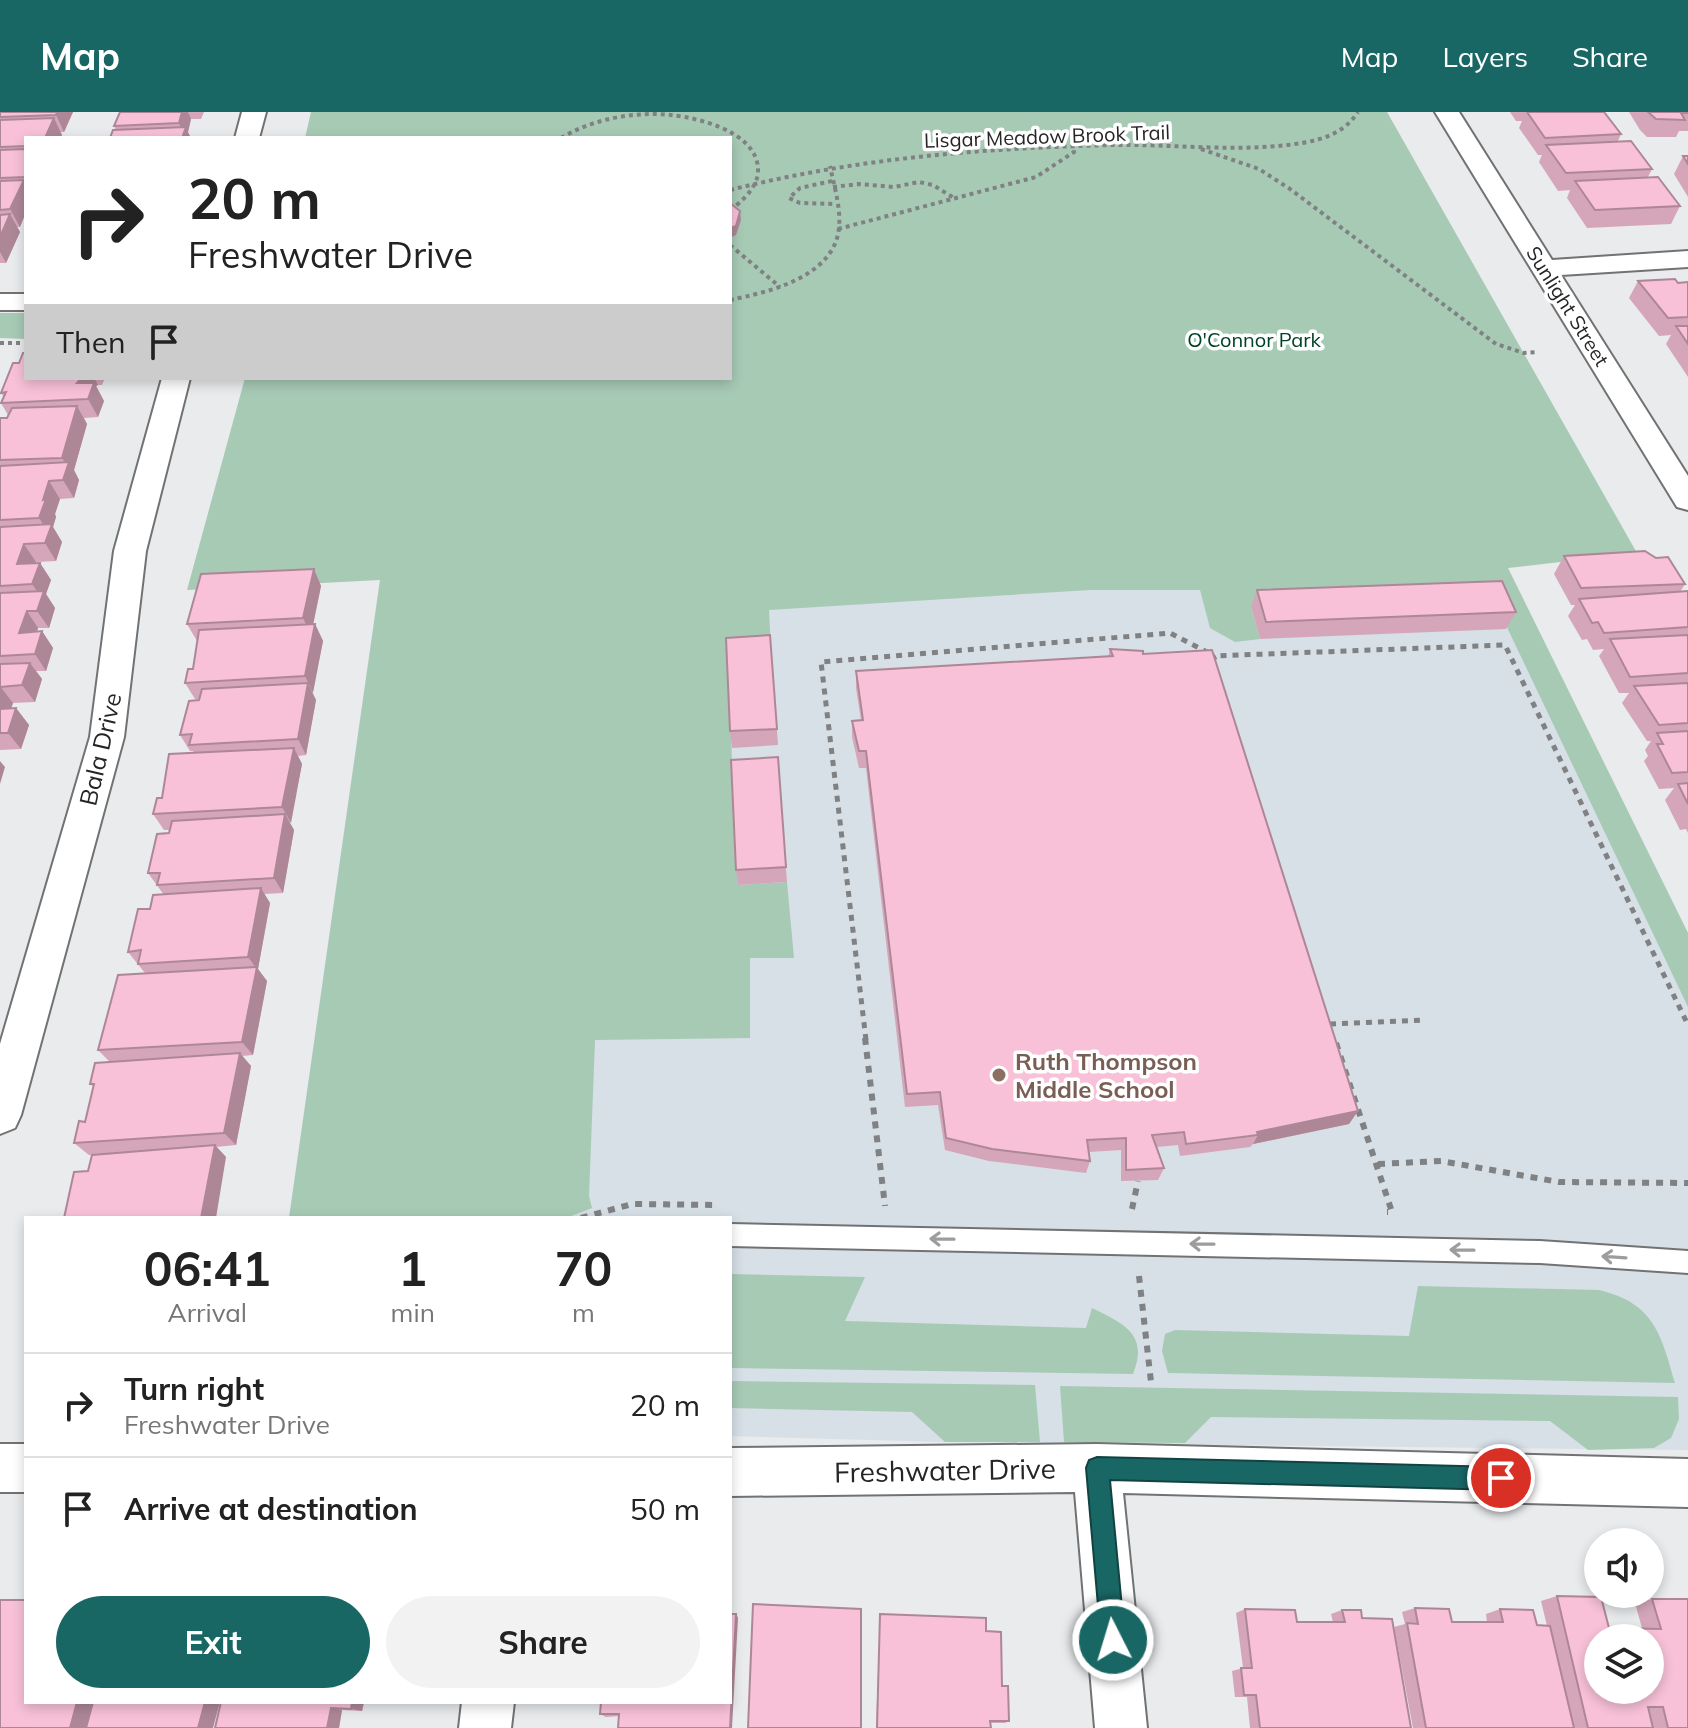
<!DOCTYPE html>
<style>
body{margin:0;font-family:Mulish,sans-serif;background:#f2f2f2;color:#222;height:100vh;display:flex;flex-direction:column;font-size:30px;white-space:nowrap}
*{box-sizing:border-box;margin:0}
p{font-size:26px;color:#767676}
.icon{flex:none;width:44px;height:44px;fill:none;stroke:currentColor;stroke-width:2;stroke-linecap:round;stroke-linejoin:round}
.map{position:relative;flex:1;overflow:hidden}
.details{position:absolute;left:24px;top:1104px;width:708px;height:488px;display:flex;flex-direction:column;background:#fff;border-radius:0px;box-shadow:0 4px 12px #0003}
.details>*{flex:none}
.guide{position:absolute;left:24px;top:24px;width:708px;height:244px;border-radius:0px;box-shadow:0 4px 12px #0003;background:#fff;color:#222;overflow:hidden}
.controls{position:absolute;left:1584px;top:1416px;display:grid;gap:16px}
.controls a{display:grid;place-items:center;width:80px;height:80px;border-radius:50%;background:#fff;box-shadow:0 4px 12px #0003;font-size:40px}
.pin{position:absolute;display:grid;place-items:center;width:68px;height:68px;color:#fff;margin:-34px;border:4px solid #fff;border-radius:50%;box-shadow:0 2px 8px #0007}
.me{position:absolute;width:88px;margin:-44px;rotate:355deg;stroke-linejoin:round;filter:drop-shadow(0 0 6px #0008)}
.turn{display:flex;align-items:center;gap:28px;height:168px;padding:0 32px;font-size:36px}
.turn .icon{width:104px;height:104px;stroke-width:2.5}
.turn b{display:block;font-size:56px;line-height:68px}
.then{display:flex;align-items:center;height:76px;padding:0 32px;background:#0003;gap:16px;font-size:30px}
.eta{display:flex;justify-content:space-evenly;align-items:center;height:136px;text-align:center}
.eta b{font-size:48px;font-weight:700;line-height:56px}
.action{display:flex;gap:16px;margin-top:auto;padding:16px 32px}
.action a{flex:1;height:92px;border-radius:48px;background:#196765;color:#fff;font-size:32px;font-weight:700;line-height:92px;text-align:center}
.action a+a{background:#f2f2f2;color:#222}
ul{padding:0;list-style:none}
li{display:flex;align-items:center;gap:24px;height:104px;padding:0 32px;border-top:2px solid #e0e0e0}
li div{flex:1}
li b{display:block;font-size:30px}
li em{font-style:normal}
header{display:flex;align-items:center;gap:48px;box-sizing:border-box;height:112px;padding:0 40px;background:#196765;color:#fff}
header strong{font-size:38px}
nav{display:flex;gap:44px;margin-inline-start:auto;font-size:28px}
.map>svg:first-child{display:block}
.built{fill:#d7dfe7}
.green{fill:#a7cab5}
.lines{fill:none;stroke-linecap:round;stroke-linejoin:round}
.lane-casing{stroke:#707273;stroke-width:4}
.street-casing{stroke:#707273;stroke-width:4}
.path-far2{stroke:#808183;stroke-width:4;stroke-dasharray:4 4;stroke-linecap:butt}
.path-far1{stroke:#808183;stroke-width:5;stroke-dasharray:6 6;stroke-linecap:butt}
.path{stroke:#808183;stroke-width:6;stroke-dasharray:7 7;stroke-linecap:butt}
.lane{fill:#fff;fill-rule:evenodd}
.street{fill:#fff;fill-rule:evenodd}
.wall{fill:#d5a6ba}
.shaded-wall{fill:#ae8797}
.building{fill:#f8c1d8;stroke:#ae8797;stroke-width:2;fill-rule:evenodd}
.oneway{stroke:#9d9d9d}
.route{fill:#196765;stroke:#104342;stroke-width:2}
.education-dot{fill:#8d6e63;stroke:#fff;stroke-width:3}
.labels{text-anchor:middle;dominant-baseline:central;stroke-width:7;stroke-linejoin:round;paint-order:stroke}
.far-street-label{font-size:20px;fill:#252526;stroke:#fff}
.far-park-label{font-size:20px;fill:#004227;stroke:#fff}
.street-label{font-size:24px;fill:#252526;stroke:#fff}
.education-label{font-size:24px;font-weight:bold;fill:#785e54;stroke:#fff;text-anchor:start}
.near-street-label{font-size:28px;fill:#252526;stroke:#fff}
</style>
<header>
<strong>Map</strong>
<nav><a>Map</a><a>Layers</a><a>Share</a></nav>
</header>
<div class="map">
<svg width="1688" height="1616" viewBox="0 0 1688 1616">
<rect width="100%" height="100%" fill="#e9ebed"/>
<polygon class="built" points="1508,456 1688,821 1688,1338 945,1330 730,1324 730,1106 289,1106 380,468"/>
<g class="green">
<polygon points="311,0 1387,0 1637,441 1508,456 1688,821 1688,895 1493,486 1251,495 1260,527 1235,530 1210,516 1200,478 1090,478 769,498 771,540 727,543 738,773 787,770 794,846 750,846 750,926 595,928 589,1084 592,1096 566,1106 289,1106 380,468 187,478 245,266 730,266 730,26 305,26"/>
<polygon points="0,201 26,201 26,227 0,226"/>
<path d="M730,1162L865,1165L845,1209L1086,1216L1092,1196C1124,1212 1149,1222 1133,1262L730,1256Z"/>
<path d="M1418,1174L1599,1178C1654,1191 1661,1222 1675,1271L1168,1261L1162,1239L1165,1222L1175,1218L1409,1224Z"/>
<polygon points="730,1269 1035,1273 1040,1330 945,1330 912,1300 730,1296"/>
<polygon points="1060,1274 1678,1285 1679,1307 1671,1326 1654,1336 1588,1338 1550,1309 1211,1305 1185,1331 1064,1330"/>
</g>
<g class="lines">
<g class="lane-casing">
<polygon id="lane" points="730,1112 1540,1129 1688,1139 1688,1161 1540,1151 730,1134"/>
</g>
<g class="street-casing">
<g id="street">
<polygon points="242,0 266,0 259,26 235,26"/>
<polygon points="1435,0 1459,0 1552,148 1688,139 1688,155 1561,163 1688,364 1688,398 1677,395"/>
<rect x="0" y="182" width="26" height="16"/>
<polygon points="162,266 190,266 146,439 124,625 21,1003 15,1016 0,1022 0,932 90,625 114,439"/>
<rect x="0" y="1332" width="26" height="48"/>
<polygon points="1097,1332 1688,1347 1688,1395 1123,1381 1147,1616 1095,1616 1075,1380 730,1384 730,1336"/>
<polygon points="462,1590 514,1590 511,1616 459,1616"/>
</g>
</g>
<g class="path-far2">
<path d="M561,26C590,9 622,2 655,2C687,2 760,17 758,60C757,77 741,89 730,99"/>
<polyline points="1201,37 1259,57 1290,77 1496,232 1524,241 1538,240"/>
<polyline points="832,69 800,76 789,86 800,91 836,92"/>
<polyline points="833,75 859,72 894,75 919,70 933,73 954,86"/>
<path d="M730,78C857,46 984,36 1114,33C1176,32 1240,41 1302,31C1325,27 1345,20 1358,0"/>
<polyline points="838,117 1036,65 1074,40 1074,34"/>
<polyline points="730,133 780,175"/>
<path d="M730,188C769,180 834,165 839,116C841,95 834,74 830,54"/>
<polyline points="0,231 26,231"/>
</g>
<g class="path-far1">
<polyline points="1215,548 1213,544 1505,533 1688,913"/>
<polyline points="1330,912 1424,908"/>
<polyline points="866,928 821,550 1170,521 1209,541"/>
</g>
<g class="path">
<polyline points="865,926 885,1094"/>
<polyline points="1336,931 1392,1100 1387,1100"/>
<polyline points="1378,1052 1441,1049 1559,1070 1688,1071"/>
<polyline points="1132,1097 1138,1069"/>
<polyline points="581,1106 632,1092 718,1093"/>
<polyline points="1139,1164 1151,1270"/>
</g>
<use href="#lane" class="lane"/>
<use href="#street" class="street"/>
</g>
<g class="wall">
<polygon points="0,0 73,0 64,20 60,20 62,23 26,26 26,100 20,115 17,115 20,120 6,151 0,151"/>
<polygon points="120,0 204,0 201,7 191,7 188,20 116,18 114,14"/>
<polygon points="1510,0 1604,0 1621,22 1618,29 1652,57 1648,65 1680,94 1671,112 1587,116 1567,86 1570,78 1558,79 1539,50 1542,43 1538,43 1519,16 1522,9 1516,9"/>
<polygon points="1629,0 1688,0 1688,19 1679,19 1676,25 1647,25 1640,18"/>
<polygon points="1683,44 1688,44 1688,85 1674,62"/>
<polygon points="1638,169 1688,170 1688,265 1666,232 1671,223 1659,224 1629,186"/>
<polygon points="26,266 105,266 102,273 98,273 96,274 104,289 98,305 84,306 87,312 74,358 79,368 74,386 60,387 55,402 56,405 53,415 62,430 56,449 36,450 35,451 40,451 51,468 46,482 55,496 49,516 38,516 37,520 42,519 53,536 46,559 36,559 42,567 35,590 13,591 11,596 16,596 29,613 21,637 0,638 0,306 7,306 8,303 1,291 4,285 1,281"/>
<polygon points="1564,444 1685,472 1680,480 1688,479 1688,721 1686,717 1680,718 1665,688 1674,676 1659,677 1644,649 1648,644 1645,638 1651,629 1647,629 1622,591 1629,581 1619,581 1599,544 1604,537 1593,538 1587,527 1582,528 1568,504 1575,493 1571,493 1554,462"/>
<polygon points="314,457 321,474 313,512 315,512 323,529 312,581 316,588 306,643 298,644 302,652 290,711 294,718 283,781 264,782 270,791 258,857 267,869 253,943 242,944 251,954 236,1033 216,1035 226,1045 88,1059 92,1043 89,1043 74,1031 85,1010 94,975 90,972 110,950 98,938 145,861 128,840 150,797 164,783 148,761 170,718 164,718 153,702 162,686 194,641 193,639 190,639 180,623 199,587 195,587 185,571 193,557 197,529 187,512"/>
<polygon points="1257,478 1516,500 1506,517 1260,527 1251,495"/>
<polygon points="770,523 778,633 732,636 730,619"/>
<polygon points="1110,537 1143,542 1358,999 1349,1012 1253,1032 1250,1035 1180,1044 1178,1033 1157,1035 1164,1056 1158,1068 1121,1069 1121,1038 1089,1040 1090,1049 1086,1061 989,1049 945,1038 938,993 905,995 866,656 859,656 852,625 852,609 861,608 856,576 856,559 1108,545"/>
<polygon points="778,645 787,770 738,773 736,758"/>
<polygon points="1557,1484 1609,1516 1642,1516 1635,1491 1652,1487 1688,1616 1413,1616 1394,1515 1405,1512 1402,1500 1415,1496 1452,1510 1487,1510 1486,1502 1500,1497 1537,1513 1547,1514 1541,1489"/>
<polygon points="1245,1497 1297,1510 1333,1510 1331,1502 1342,1498 1362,1506 1411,1616 1250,1616 1247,1585 1235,1585 1232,1559 1243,1556 1236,1501"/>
<polygon points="736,1502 738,1506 619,1604 606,1605 600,1602"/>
<polygon points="880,1502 986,1519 1002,1574 1009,1609 1005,1611 990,1611 991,1616 876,1616"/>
<polygon points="221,1590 364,1590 362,1599 342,1598 339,1616 215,1616"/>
</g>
<g class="shaded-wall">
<polygon points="57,0 73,0 64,20 56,3"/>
<polygon points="182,0 188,0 191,7 188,20 191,26 182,26 183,23 179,11"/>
<polygon points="54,6 62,23 61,26 45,26"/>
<polygon points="24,68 26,73 26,100 20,115 10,97"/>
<polygon points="740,99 741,108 736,123 730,126 730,116"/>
<polygon points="10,102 20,120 6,151 0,140 0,125"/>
<polygon points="81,266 94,266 98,273 96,274 104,289 98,305 88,287 77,271"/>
<polygon points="77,294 87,312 74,358 79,368 74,386 63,368 68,355 62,346"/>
<polygon points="49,369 60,387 55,402 56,405 53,415 62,430 56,449 45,431 49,421 39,406 43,388"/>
<polygon points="24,432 36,450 29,469 17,452"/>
<polygon points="40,451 51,468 46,482 55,496 49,516 37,499 42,486 32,472"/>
<polygon points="314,457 321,474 311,523 303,506"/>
<polygon points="27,499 38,516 31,538 19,521"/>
<polygon points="315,512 323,529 313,581 305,564"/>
<polygon points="42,519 53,536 46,559 35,542"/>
<polygon points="30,551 42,567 35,590 22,573"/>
<polygon points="308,571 316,588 306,643 298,627"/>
<polygon points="0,574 13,591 5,614 0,607"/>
<polygon points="16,596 29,613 21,637 8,621"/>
<polygon points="294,636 302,652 291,711 282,695"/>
<polygon points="0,649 5,655 0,672"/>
<polygon points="285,702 294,718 283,781 274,766"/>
<polygon points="261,776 270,791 258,857 267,869 253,943 242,930 257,857 248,845"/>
<polygon points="240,941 251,954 236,1033 224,1021"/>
<polygon points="1358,999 1349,1012 1253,1032 1258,1023 1257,1020"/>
<polygon points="215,1033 226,1045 216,1106 201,1106"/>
<polygon points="736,1502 738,1506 732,1616 730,1616"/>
<polygon points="77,1590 95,1590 88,1616 70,1616"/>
<polygon points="205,1590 220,1590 213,1616 198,1616"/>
<polygon points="352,1590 364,1590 362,1599 351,1597"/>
<polygon points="331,1596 342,1598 339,1616 327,1616"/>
</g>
<g class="building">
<polygon points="0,0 57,0 56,3 0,5"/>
<polygon points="120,0 182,0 179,11 114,14"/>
<polygon points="1527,0 1604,0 1621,22 1545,26"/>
<polygon points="1648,0 1688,0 1688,1 1681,1 1685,8 1656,7"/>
<polygon points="54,6 45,26 26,26 26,34 0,35 0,8"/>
<polygon points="186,15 182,26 110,26 113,18"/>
<polygon points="1631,29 1652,57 1566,61 1546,33"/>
<polygon points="26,37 26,65 0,66 0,38"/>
<polygon points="1683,44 1688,44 1688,52"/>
<polygon points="1658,65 1680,94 1595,98 1575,69"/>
<polygon points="24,68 10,97 0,98 0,69"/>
<polygon points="730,91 740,99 736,114 730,116"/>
<polygon points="10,102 0,125 0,103"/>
<polygon points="1675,167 1678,171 1688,170 1688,205 1668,206 1638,169"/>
<polygon points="1676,214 1688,214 1688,232"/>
<polygon points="23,241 26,241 26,266 81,266 77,271 94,271 88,287 1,291 6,280 1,281 13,251 19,251"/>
<polygon points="77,294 62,346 0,348 0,306 7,306 12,296"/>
<polygon points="69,350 63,368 49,369 43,388 46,387 39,406 0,408 0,354"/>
<polygon points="52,412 45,431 24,432 17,452 40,451 32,472 0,474 0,415"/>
<polygon points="1645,439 1656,446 1668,445 1685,472 1581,476 1564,444"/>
<polygon points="314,457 303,506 187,512 201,462"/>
<polygon points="1502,469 1516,500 1266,510 1257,478"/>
<polygon points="44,479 37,499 27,499 19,521 42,519 35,542 0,544 0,481"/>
<polygon points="1688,479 1688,515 1604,521 1598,510 1592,511 1579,487"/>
<polygon points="315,512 305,564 185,571 188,557 193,557 199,518"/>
<polygon points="770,523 777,617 730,619 726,526"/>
<polygon points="1688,523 1688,561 1630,565 1610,527"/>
<polygon points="1110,537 1143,539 1143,542 1212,538 1358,999 1257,1020 1258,1023 1186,1032 1184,1020 1152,1023 1164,1056 1126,1058 1126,1026 1087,1028 1090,1049 992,1037 946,1026 940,980 907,982 866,639 859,639 852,609 863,608 856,559 1113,544"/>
<polygon points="30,551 22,573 0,575 0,552"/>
<polygon points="308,571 298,627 189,633 192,622 180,623 189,589 199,588 202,577"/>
<polygon points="1688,571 1688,611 1659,613 1634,574"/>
<polygon points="16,596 8,621 0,621 0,597"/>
<polygon points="1688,619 1688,660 1672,661 1657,632 1663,632 1657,621"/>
<polygon points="294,636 282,695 153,702 157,686 162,686 169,642"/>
<polygon points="778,645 786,755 736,758 731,648"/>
<polygon points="1688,671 1688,692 1678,672"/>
<polygon points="285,702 274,766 157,773 160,761 148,761 157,722 169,721 172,709"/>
<polygon points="261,776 248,845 138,852 141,838 128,840 138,797 150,797 153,783"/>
<polygon points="257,855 242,930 98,938 118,863"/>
<polygon points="240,941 224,1021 74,1031 79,1009 85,1010 94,972 90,972 95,951"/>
<polygon points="215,1033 201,1106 64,1106 74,1060 88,1059 92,1043"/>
<path d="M1557,1484L1601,1485L1609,1516L1661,1517L1652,1487H1688V1616H1668L1663,1595H1648L1653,1616H1588ZM1598,1526H1650V1578H1598Z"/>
<polygon points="0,1488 26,1488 26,1590 77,1590 70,1616 0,1616"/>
<polygon points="753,1492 861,1497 861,1616 748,1616"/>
<polygon points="1415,1496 1449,1497 1452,1510 1503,1510 1500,1497 1533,1498 1537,1513 1550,1514 1574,1616 1426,1616 1407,1511 1418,1512"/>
<polygon points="1245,1497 1295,1498 1297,1510 1345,1510 1342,1498 1361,1498 1362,1506 1392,1507 1411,1616 1260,1616 1256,1583 1244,1583 1241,1556 1252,1556"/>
<polygon points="730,1502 736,1502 730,1616 618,1616 619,1602 600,1602 601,1590 730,1590"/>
<polygon points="880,1502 986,1506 986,1519 1001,1520 1002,1574 1008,1574 1009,1609 990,1609 991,1616 877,1616"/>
<polygon points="93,1590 205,1590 198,1616 86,1616"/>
<polygon points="221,1590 352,1590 351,1597 331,1596 327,1616 215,1616"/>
</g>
<defs><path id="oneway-shaft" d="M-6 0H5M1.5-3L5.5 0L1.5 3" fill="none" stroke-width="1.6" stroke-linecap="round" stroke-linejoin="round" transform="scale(2)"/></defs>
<g class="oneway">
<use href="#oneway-shaft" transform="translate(942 1127) rotate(-179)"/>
<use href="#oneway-shaft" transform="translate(1202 1132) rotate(-179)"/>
<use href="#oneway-shaft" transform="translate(1462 1138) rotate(-179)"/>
<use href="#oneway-shaft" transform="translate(1614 1145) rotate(-176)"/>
</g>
<polygon class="route" points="1097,1345 1501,1355 1510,1358 1513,1366 1510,1375 1501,1378 1110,1368 1125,1528 1122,1537 1113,1540 1104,1537 1101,1528 1086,1356 1089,1348"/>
<circle class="education-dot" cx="999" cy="963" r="8"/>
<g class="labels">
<g class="far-street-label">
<text transform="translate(1047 24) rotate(-2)">Lisgar Meadow Brook Trail</text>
<text transform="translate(1568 194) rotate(58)">Sunlight Street</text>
</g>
<g class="far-park-label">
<text x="1254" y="227">O'Connor Park</text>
</g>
<g class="street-label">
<text transform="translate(100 637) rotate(-77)">Bala Drive</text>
</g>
<g class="education-label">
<text x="1015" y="949">Ruth Thompson<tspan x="1015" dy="28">Middle School</tspan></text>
</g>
<g class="near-street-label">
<text transform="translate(945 1358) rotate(-1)">Freshwater Drive</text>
</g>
</g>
</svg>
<div class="controls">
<a><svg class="icon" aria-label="sound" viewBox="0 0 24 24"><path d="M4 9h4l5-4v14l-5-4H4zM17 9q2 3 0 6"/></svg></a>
<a><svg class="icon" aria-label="layers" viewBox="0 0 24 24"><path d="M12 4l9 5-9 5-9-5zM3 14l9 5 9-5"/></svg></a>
</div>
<div class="pin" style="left:1501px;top:1366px;background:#d93025"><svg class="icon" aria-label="arrive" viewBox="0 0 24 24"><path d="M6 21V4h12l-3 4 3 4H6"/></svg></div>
<svg class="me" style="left:1113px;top:1528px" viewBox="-20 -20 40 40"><circle r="17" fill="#196765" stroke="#fff" stroke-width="3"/><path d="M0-11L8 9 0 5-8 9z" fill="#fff"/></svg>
<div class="guide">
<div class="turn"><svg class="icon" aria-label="right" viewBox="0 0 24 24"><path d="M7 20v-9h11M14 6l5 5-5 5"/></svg><div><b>20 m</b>Freshwater Drive</div></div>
<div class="then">Then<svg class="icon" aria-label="arrive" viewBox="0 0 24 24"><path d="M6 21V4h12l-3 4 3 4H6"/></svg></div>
</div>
<section class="details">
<div class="eta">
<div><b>06:41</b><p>Arrival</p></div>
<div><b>1</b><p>min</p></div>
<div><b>70</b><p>m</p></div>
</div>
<ul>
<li><svg class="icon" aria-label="right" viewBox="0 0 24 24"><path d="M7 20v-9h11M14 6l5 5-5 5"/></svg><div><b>Turn right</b><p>Freshwater Drive</p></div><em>20 m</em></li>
<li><svg class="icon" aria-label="arrive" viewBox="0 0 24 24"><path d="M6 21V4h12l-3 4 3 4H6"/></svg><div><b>Arrive at destination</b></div><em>50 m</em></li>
</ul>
<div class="action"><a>Exit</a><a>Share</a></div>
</section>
</div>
